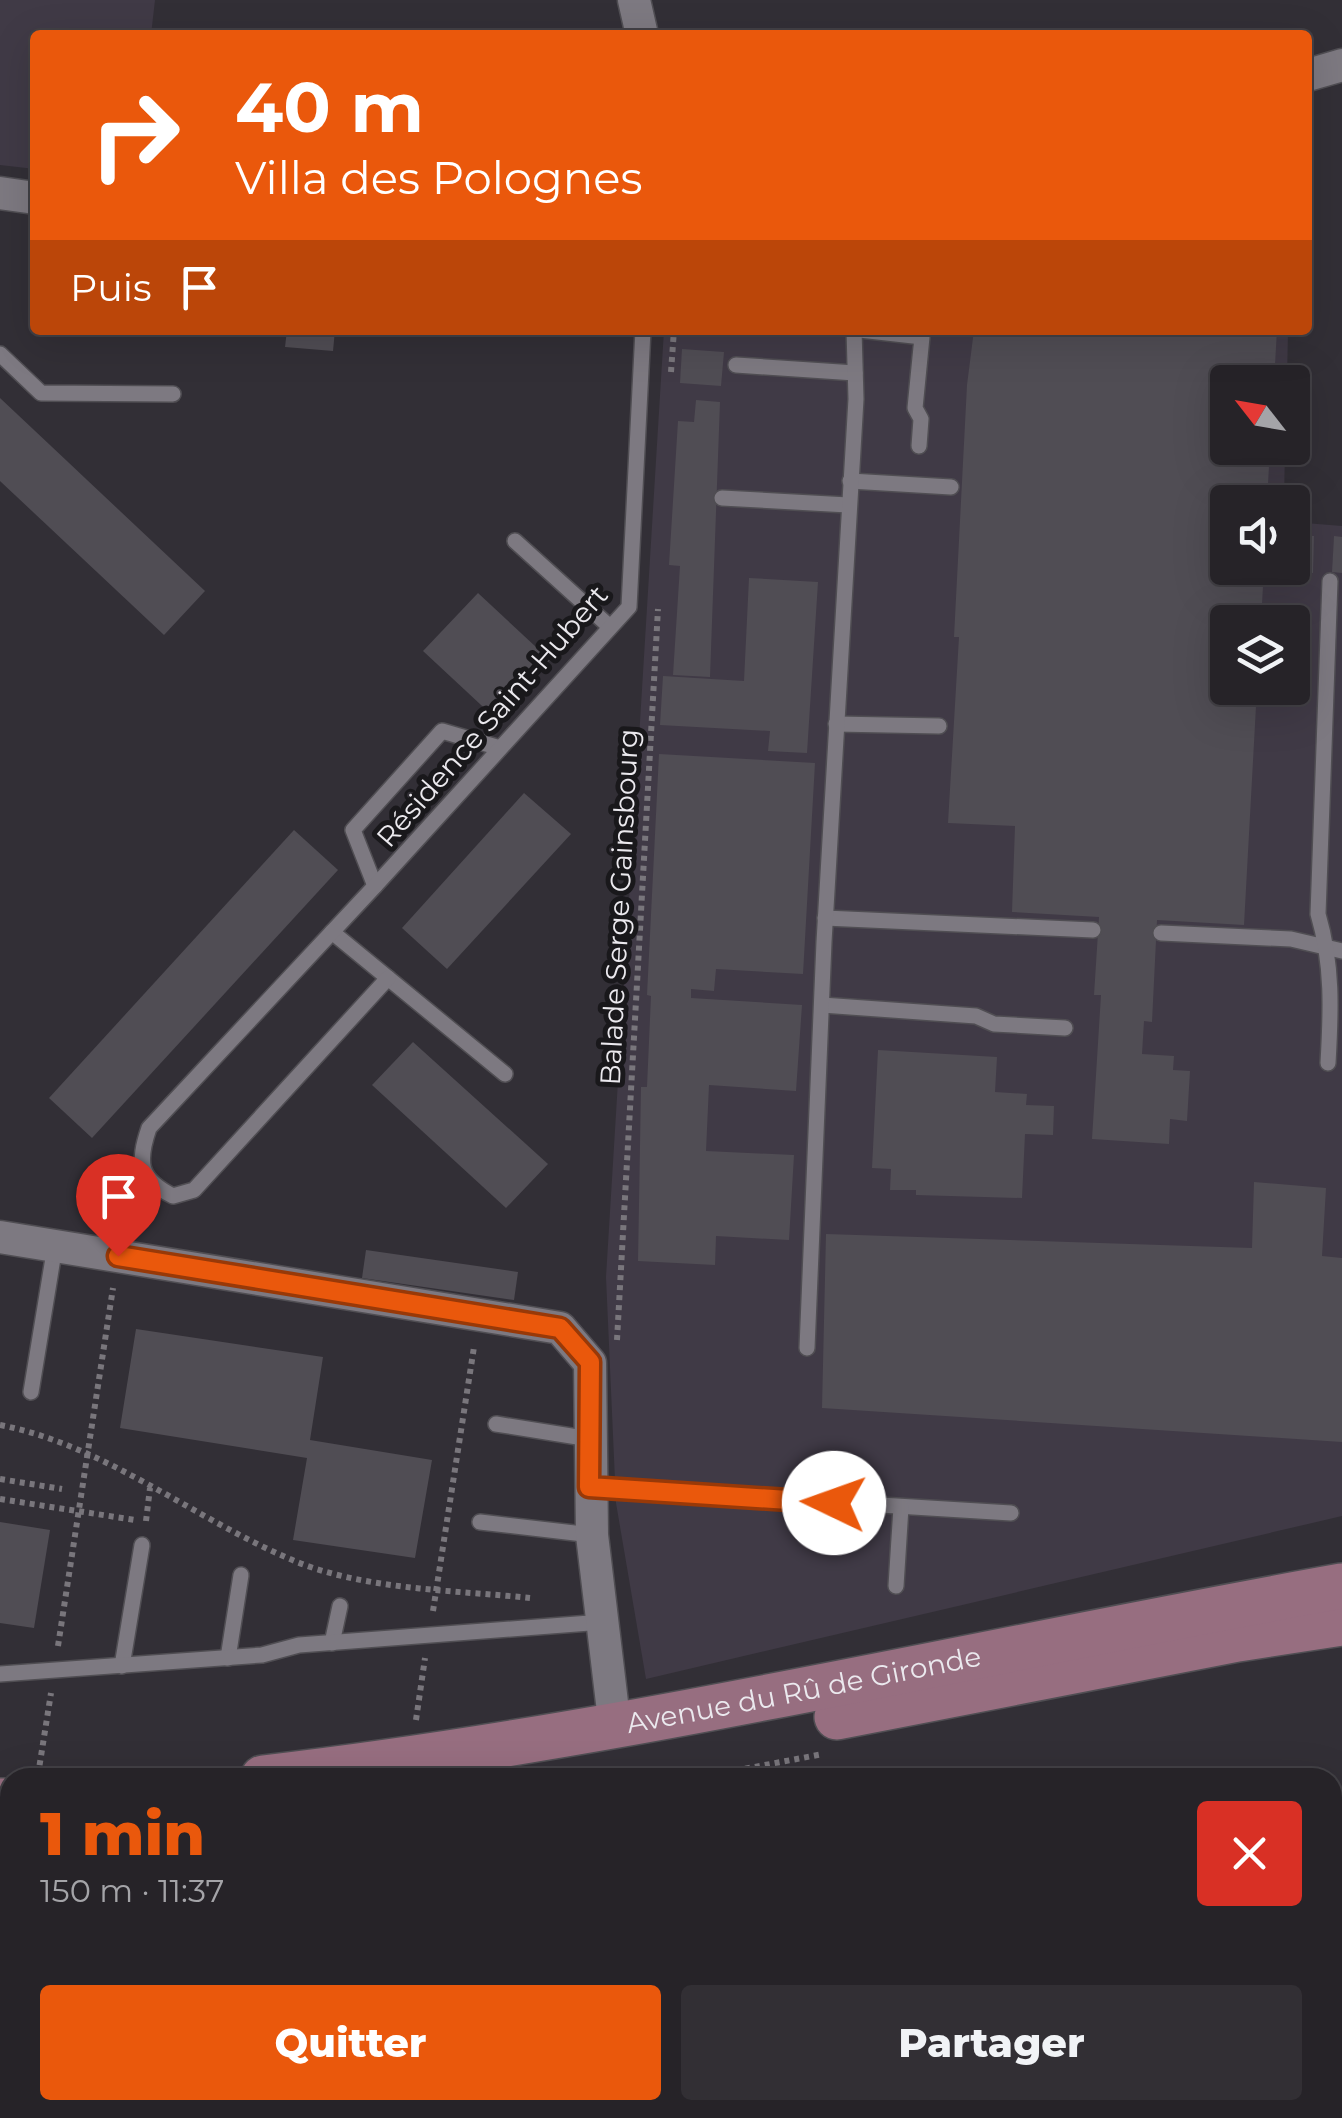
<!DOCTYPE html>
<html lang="fr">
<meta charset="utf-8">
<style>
body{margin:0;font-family:Montserrat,sans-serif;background:#322f34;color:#f1f3f6;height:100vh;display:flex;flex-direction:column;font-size:38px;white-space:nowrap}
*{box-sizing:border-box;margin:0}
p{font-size:32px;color:#a4a4a8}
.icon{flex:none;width:55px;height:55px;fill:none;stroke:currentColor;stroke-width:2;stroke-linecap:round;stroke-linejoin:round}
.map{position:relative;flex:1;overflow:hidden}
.side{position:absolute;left:0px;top:1768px;width:1342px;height:352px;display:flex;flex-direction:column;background:#262328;border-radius:30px 30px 0 0;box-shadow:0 10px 40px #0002,0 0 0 2px #424045}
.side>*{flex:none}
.banner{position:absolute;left:30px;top:30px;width:1282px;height:305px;border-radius:10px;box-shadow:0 10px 40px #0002,0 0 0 2px #424045;background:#ea580c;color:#fff;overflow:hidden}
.needle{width:65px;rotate:301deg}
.tools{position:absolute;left:1210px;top:365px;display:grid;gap:20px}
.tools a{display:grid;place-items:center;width:100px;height:100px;border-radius:10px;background:#262328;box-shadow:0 10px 40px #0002,0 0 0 2px #424045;font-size:50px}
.pin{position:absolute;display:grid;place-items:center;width:85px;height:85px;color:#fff;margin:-102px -42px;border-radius:50% 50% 50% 0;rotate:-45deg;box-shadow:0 0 10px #0007}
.pin .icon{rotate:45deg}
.me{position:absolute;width:110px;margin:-55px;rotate:273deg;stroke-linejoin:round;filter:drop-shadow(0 0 8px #0008)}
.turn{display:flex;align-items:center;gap:35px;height:210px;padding:0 40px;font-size:45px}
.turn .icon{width:130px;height:130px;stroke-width:2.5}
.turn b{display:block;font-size:70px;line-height:85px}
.then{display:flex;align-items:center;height:95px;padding:0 40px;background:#0003;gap:20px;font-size:38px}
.round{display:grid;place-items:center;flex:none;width:105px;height:105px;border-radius:10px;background:#322f34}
.summary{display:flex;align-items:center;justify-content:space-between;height:170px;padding:0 40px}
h1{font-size:60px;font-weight:800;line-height:75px;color:#ea580c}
.action{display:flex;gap:20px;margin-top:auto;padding:20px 40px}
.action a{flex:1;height:115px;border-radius:10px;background:#ea580c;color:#fff;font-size:40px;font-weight:800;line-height:115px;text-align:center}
.action a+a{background:#322f34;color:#f1f3f6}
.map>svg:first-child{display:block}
.built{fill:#403a46;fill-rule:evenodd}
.building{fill:#504d54}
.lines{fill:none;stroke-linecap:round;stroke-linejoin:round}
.lane-casing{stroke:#504e53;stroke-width:18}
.street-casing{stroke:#504e53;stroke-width:35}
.secondary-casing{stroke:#504e53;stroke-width:48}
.path{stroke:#79767c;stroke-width:6;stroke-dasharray:5 5;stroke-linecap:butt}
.lane{stroke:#7d7981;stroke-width:15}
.street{stroke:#7d7981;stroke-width:32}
.secondary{stroke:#976e80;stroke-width:45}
.route-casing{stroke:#983908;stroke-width:25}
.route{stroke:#ea580c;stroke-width:18}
.labels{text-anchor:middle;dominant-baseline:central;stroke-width:10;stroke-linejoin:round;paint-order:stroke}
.street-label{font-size:28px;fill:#ebe9ee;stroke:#19181b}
</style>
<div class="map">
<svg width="1342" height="2118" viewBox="0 0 1342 2118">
<rect width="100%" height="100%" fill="#322f36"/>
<g class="built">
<polygon points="0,0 155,0 151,35 35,35 35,169 0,165"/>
<path d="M664,330H1288L1287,382H1228V448H1285L1284,502H1228V568H1292L1293,522L1342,526V1516L646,1679L616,1503L606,1277ZM1228,622H1292V688H1228Z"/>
</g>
<g class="building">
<polygon points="287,330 335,330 333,351 285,347"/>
<polygon points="974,330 1277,330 1274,382 1228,382 1228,448 1270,448 1267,502 1228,502 1228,568 1264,568 1261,622 1228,622 1228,688 1257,688 1244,925 1157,920 1152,1022 1144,1021 1142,1054 1174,1056 1173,1070 1190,1071 1187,1121 1170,1119 1169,1144 1092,1139 1101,995 1094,995 1099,917 1012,912 1015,826 948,823 959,637 954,637 967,385"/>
<polygon points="682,349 724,352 721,386 680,383"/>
<polygon points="0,398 205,591 164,635 0,481"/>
<polygon points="696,400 720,402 710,677 673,675 680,566 669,565 678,421 694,422"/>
<polygon points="1292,535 1314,536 1313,573 1281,572 1282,568 1292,568"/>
<polygon points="1334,536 1342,537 1342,573 1332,572"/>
<polygon points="749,578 818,582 807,753 768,751 770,731 660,725 663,676 744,681"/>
<polygon points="478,593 550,660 495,718 423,651"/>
<polygon points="659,754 815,763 803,974 716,969 714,991 691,989 691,998 802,1005 796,1091 709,1085 706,1151 794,1155 789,1240 716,1236 715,1265 638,1261 641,1087 647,1087 651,996 647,995"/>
<polygon points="524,793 571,834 447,969 402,928"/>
<polygon points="294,830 338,870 92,1138 49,1098"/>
<polygon points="413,1042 548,1164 506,1208 372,1085"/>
<polygon points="878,1050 997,1057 995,1092 1027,1094 1026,1105 1054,1106 1053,1135 1025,1134 1022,1198 916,1195 916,1190 890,1190 891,1169 872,1168"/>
<polygon points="1254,1182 1326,1188 1322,1256 1342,1258 1342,1442 822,1408 826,1234 1252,1248"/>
<polygon points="366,1250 518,1272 514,1300 362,1278"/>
<polygon points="136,1329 323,1357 310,1440 432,1460 415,1558 293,1540 307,1458 120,1428"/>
<polygon points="0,1522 50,1530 34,1628 0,1623"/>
</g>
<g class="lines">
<g class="lane-casing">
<g id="lane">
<polyline points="860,330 922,337 915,408 921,419 919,446"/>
<polyline points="0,354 41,393 173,394"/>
<polyline points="736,365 855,373"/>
<polyline points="850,481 951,487"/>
<polyline points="722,498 848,505"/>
<polyline points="515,541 610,627"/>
<polyline points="836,724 939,726"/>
<polyline points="375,886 353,830 442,731 500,748"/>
<polyline points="825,918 1093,930"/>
<polyline points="332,932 505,1074"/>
<polyline points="1161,933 1291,939 1342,951"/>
<path d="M388,978L194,1190L173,1196C139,1179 137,1163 149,1128L375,886L629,607L643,330"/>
<polyline points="822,1005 976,1016 994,1024 1065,1028"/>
<path d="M1328,1063C1331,1011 1333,965 1318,914L1330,581"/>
<polyline points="807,1348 824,942 856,399 854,330"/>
<polyline points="31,1392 55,1246"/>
<polyline points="496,1424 590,1439"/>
<polyline points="589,1487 1011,1513"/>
<polyline points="480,1522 592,1535"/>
<polyline points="896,1586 901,1507"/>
<polyline points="332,1643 340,1606"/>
<polyline points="228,1658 241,1575"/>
<polyline points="122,1666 142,1545"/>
<polyline points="0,1674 262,1655 299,1645 603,1622"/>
</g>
</g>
<g class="street-casing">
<g id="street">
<polyline points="634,0 642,35"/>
<polyline points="1308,75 1342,65"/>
<polyline points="0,193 35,198"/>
<polyline points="0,1237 560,1328 590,1363 592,1535 615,1728"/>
</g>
</g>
<g class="secondary-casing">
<g id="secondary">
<polyline points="837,1717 1238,1639 1342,1623"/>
<path id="s1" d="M263,1778C627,1736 982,1650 1342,1586"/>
<polyline points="0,1801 10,1801"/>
</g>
</g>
<g class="path">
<polyline points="671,372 674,330"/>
<polyline points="617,1340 658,609"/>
<path d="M0,1425C104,1445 193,1518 290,1559C360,1590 454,1590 530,1598"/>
<polyline points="0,1479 62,1489"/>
<polyline points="0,1499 135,1520"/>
<polyline points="146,1521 150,1488"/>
<polyline points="433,1611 474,1347"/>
<polyline points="58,1646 113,1288"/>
<polyline points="416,1720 425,1658"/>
<polyline points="38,1775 51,1693"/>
<polyline points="696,1778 823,1754"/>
<polyline points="0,1862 10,1862"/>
</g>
<use href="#lane" class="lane"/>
<use href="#street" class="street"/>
<use href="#secondary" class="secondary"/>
</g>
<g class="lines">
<g class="route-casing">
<polyline id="route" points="118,1256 560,1328 590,1362 589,1487 834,1503"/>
</g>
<use href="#route" class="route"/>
</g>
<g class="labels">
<g class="street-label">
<text transform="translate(492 716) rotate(-49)">Résidence Saint-Hubert</text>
<text transform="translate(619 907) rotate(-87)">Balade Serge Gainsbourg</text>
<text stroke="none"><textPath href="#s1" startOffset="548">Avenue du Rû de Gironde</textPath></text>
</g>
</g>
</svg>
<div class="tools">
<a><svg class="needle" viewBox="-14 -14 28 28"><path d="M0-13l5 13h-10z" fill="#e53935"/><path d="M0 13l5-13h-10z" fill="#a4a4a8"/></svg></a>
<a><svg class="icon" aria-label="sound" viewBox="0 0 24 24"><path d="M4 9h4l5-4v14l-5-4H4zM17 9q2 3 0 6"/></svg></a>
<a><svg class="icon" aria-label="layers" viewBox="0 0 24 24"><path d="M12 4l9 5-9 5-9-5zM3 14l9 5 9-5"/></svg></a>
</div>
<div class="pin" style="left:118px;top:1256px;background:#d93025"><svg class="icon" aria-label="arrive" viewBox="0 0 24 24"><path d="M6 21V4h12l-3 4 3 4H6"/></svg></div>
<svg class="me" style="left:834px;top:1503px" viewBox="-20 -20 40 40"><circle r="19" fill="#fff"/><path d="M0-13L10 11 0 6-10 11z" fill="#ea580c"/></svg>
<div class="banner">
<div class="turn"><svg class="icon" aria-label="right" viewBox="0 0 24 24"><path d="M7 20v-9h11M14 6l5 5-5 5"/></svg><div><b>40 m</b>Villa des Polognes</div></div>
<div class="then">Puis<svg class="icon" aria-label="arrive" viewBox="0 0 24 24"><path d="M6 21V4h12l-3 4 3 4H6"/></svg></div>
</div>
<section class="side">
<div class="summary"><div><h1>1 min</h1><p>150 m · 11:37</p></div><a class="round" style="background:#d93025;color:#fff"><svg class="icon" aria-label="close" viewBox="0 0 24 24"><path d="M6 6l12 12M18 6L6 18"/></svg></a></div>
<div class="action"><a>Quitter</a><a>Partager</a></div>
</section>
</div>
